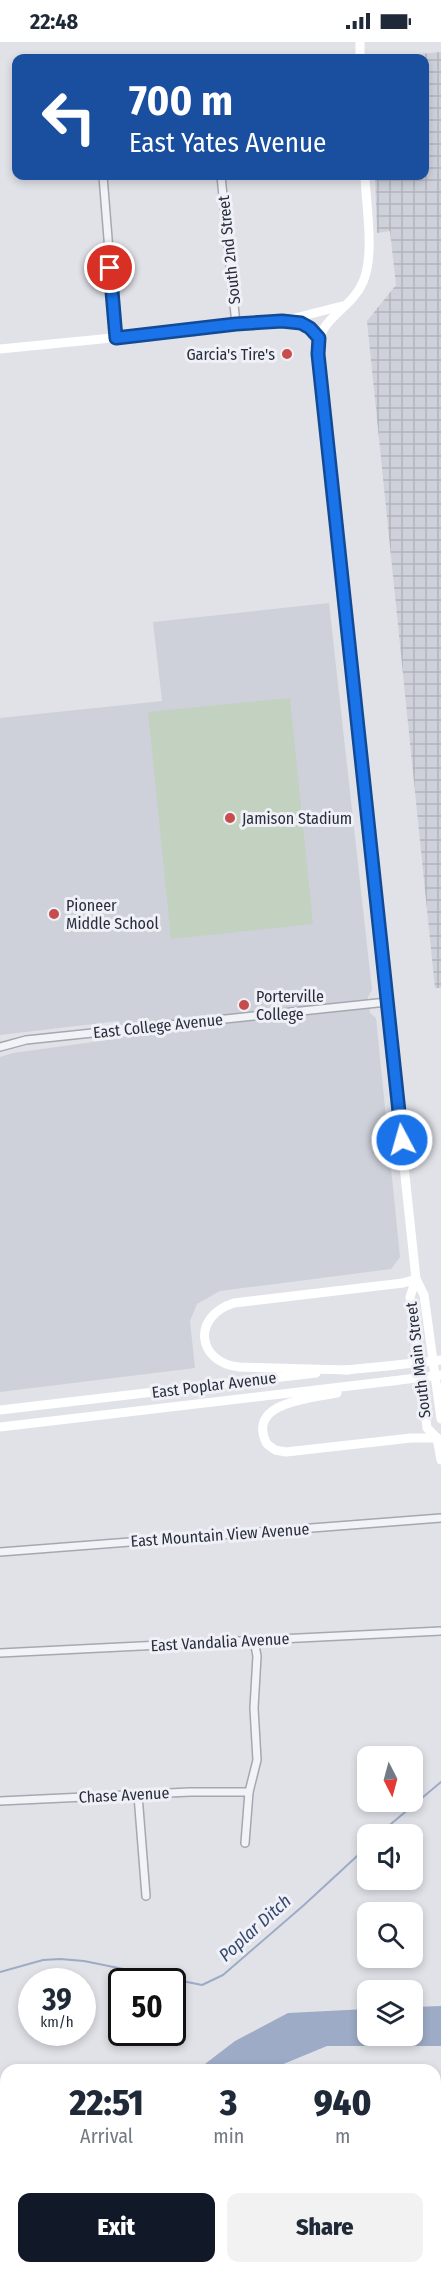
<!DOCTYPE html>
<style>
body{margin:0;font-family:"Fira Sans Condensed",sans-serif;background:#f2f2f3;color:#1f2937;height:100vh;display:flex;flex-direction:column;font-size:22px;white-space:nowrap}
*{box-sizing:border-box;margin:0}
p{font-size:20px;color:#747a83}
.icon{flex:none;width:33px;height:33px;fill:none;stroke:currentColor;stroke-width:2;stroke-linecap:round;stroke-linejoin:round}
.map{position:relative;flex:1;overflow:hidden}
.drawer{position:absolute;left:0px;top:2022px;width:441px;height:210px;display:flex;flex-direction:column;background:#fff;border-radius:18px 18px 0 0;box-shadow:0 3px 9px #0003}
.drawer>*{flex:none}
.guide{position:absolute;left:12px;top:12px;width:417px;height:126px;border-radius:12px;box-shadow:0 3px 9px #0003;background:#1a4fa0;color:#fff;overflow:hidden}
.needle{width:39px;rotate:174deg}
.buttons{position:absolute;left:357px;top:1704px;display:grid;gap:12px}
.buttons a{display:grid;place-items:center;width:66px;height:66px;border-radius:12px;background:#fff;box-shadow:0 3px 9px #0003;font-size:30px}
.speed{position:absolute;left:18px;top:1926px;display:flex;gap:12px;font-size:30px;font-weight:700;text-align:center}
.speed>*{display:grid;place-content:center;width:78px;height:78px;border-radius:50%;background:#fff;box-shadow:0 3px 9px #0003;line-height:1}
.speed small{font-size:15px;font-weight:400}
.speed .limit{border:3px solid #111;border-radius:9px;background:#fff;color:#111}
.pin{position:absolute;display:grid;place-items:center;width:51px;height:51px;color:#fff;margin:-26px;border:3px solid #fff;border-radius:50%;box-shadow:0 2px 6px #0007}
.me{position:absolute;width:66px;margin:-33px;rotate:354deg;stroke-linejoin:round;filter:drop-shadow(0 0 4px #0008)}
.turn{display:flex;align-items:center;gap:21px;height:126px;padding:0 18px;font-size:27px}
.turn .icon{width:78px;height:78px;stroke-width:2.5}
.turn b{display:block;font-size:42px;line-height:51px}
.eta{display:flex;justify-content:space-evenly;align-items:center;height:102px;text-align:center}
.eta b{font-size:36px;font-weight:800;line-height:42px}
.button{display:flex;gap:12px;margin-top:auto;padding:12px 18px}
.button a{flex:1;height:69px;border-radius:12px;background:#111827;color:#fff;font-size:24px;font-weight:800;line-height:69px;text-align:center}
.button a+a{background:#f2f2f3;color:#1f2937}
.status{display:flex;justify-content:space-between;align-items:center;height:42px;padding:0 30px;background:#fff;direction:ltr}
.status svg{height:16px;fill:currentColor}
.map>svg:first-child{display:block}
.built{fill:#ced1da}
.industrial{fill:url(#industrial-grid)}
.garden{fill:#c3d1c1}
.water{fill:#9dabc6}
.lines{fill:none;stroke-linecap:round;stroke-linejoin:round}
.stream{stroke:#9dabc6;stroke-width:2}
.street-casing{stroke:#a5a8b2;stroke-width:10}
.street{stroke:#f2f3f6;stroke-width:7}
.secondary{stroke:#fff;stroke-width:9}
.secondary-bridge{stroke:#fff;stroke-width:9}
.route-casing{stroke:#114b97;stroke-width:15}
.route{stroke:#1a73e8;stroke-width:10}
.poi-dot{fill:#c64c4e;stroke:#eff1f6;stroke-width:2}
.labels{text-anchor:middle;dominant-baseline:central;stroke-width:6;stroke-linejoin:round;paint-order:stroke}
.street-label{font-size:16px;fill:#292e3e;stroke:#eff1f6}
.poi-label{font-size:16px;fill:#292e3e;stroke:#eff1f6;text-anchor:start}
.water-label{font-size:18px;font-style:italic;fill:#364870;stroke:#eff1f6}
</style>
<div class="status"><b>22:48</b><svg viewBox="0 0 49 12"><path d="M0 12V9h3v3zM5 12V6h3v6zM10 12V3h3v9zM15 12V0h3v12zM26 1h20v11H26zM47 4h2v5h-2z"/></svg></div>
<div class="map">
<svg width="441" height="2232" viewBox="0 0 441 2232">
<defs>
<pattern id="industrial-grid" width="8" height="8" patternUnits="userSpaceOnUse" patternTransform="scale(1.5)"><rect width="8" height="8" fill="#ced1da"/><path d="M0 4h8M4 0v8" fill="none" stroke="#b1b4bc"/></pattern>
</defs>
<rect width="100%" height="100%" fill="#e0e2e8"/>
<polygon class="built" points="329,561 372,948 368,955 370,971 376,976 400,1215 391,1227 220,1249 197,1262 190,1279 195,1326 0,1350 0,1015 13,1011 122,996 119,979 0,993 0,676 162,659 153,580"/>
<polygon class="industrial" points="441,10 441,946 435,946 367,279 396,243 390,189 377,191 375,134 424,134 424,16 370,16"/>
<polygon class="garden" points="290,656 313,882 171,897 148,670"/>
<g class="water">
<polygon points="441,1964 441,2004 327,2004 269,2028 193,2028 201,2025 235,1999 288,1971 367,1967 368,1994 412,1994 413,1965"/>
<polygon points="0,2068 6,2068 6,2099 0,2100"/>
</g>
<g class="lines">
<g class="stream">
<polyline points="379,1792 441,1740"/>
<polyline points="0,1930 43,1918 60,1917 84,1919 202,1943 223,1933 304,1863 368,1804"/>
</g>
<g class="street-casing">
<g id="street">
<polyline points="103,134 116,296"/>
<polyline points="221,134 236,282"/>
<polyline points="0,1005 26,998 387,960"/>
<polyline points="0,1510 441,1476"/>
<polyline points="0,1611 441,1589"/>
<polyline points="138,1753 146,1854"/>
<polyline points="0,1759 190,1750 249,1750"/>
<polyline points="245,1801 249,1750 257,1718 254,1666 257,1614 254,1598"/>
<polyline points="0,2146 6,2146"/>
<polyline points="0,2217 6,2217"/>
<polyline points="57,2226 57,2232"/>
<polyline points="149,2226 149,2232"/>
</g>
</g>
<use href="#street" class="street"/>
<g class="secondary">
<polyline points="360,0 360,16"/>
<path d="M365,134C366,164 375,212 363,240C350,270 316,275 318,312L416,1237L424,1253L441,1377"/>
<polyline points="291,277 342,264"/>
<path d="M0,307L273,280C296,279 303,279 319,296"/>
<polyline points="416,1237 410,1255 427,1386 437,1396 441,1418"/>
<polyline points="345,1328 387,1324"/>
<path d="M349,1328L239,1325C196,1320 192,1274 234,1261L403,1241L416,1237"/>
<path d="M337,1351C312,1356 245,1360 267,1402L275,1408L286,1410L411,1396H437"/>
<polyline points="0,1368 316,1331"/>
<polyline points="0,1385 392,1339"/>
</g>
<g class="secondary-bridge">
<polyline points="387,1324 441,1318"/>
<polyline points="392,1339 441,1333"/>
</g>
</g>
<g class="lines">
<g class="route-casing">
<polyline id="route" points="110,226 116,296 236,282 282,279 301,281 310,286 319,296 318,312 402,1098"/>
</g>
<use href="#route" class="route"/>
</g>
<g class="poi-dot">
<circle cx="287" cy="312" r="6"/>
<circle cx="230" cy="776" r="6"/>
<circle cx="54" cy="872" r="6"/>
<circle cx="244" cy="963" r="6"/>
</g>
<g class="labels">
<g class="street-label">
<text transform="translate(229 208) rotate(-96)">South 2nd Street</text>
<text transform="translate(158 984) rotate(-6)">East College Avenue</text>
<text transform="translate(418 1318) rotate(-97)">South Main Street</text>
<text transform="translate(214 1343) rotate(-7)">East Poplar Avenue</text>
<text transform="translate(220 1493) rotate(-4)">East Mountain View Avenue</text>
<text transform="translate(220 1600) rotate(-3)">East Vandalia Avenue</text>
<text transform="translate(124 1753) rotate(-3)">Chase Avenue</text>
</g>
<g class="poi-label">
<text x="275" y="312" text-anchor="end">Garcia's Tire's</text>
<text x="242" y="776">Jamison Stadium</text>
<text x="66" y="863">Pioneer<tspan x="66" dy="18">Middle School</tspan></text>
<text x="256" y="954">Porterville<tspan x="256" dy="18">College</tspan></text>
</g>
<g class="water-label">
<text transform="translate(255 1886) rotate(-42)">Poplar Ditch</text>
</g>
</g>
</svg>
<div class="buttons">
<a><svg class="needle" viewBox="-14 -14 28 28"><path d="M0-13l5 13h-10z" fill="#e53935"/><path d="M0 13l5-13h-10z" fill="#747a83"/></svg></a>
<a><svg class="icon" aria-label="sound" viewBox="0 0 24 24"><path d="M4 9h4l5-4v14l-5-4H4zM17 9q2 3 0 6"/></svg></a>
<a><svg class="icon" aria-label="search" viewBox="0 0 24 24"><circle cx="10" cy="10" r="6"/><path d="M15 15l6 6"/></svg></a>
<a><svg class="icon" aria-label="layers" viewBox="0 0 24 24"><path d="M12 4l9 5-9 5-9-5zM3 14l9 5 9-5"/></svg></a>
</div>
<div class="speed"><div>39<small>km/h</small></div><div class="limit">50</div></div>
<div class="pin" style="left:110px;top:226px;background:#d93025"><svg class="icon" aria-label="arrive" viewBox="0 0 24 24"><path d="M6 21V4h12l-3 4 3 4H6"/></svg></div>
<svg class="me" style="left:402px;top:1098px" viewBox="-20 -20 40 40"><circle r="17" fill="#1a73e8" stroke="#fff" stroke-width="3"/><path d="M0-11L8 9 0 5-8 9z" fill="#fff"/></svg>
<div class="guide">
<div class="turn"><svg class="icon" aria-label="left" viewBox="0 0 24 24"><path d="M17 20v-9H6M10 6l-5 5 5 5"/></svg><div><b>700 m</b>East Yates Avenue</div></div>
</div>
<section class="drawer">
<div class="eta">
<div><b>22:51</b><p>Arrival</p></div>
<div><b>3</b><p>min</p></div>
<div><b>940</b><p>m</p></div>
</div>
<div class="button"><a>Exit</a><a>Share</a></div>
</section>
</div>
